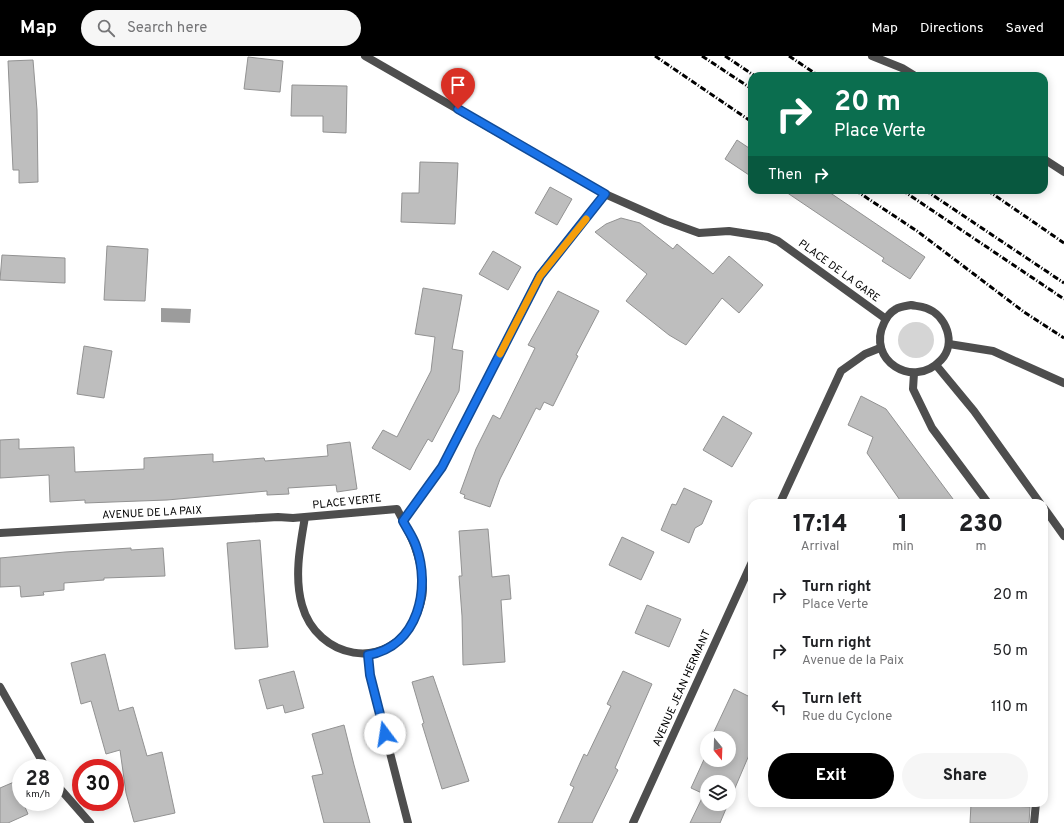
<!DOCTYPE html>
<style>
body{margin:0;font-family:Overpass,sans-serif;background:#f6f6f6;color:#202124;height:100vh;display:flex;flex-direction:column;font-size:15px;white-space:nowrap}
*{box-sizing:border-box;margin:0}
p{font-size:13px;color:#757577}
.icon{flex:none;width:22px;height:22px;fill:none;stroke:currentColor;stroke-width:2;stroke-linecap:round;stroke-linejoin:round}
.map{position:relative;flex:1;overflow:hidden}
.side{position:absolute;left:748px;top:443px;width:300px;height:308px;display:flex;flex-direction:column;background:#fff;border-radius:12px;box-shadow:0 2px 10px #0003}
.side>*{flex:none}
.banner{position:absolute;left:748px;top:16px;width:300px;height:122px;border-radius:12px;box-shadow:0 2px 10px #0003;background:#0b6e4f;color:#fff;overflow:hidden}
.needle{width:26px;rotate:161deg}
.controls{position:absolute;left:700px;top:675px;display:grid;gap:8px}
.controls a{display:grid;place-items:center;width:36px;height:36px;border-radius:50%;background:#fff;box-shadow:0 2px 10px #0003;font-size:20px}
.speed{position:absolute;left:12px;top:703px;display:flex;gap:8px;font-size:20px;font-weight:700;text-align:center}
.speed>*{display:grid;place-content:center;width:52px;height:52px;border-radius:50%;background:#fff;box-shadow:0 2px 10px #0003;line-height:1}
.speed small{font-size:10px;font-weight:400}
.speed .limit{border:6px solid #d22;background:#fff;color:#111}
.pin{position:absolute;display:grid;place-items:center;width:34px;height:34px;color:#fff;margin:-41px -17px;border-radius:50% 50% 50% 0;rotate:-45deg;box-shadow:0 0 4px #0007}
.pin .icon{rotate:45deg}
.me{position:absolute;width:44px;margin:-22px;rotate:346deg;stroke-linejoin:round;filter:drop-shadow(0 0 3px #0008)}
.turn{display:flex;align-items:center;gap:14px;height:84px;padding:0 20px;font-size:18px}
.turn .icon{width:52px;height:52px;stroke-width:2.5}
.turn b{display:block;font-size:28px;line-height:34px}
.then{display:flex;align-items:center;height:38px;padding:0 20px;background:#0003;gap:8px;font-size:15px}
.eta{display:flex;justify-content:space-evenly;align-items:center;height:68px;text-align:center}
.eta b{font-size:24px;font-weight:800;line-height:28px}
.cta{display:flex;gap:8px;margin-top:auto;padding:8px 20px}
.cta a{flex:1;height:46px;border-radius:24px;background:#000;color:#fff;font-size:16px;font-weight:800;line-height:46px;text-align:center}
.cta a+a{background:#f6f6f6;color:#202124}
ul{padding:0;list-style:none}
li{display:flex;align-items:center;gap:12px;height:56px;padding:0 20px}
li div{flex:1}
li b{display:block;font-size:15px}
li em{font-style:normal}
header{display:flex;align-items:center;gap:24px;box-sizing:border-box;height:56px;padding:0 20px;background:#000;color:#fff}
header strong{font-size:19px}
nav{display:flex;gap:22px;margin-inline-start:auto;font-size:14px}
.search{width:280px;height:36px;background:#f6f6f6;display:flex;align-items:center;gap:10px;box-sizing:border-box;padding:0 14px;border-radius:22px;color:#757577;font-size:15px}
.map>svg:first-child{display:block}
.green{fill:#d5d5d5}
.water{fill:#9c9c9c}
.building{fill:#bebebe;stroke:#929292}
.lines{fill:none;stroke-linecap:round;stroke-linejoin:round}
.street{stroke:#4e4e4e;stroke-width:8}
.rail{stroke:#000;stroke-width:3;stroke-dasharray:6 2 1 2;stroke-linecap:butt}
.route-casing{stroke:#114b97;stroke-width:10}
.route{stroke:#1a73e8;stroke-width:7}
.slow{stroke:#f59e0b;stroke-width:7}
.labels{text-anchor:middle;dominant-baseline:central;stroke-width:3;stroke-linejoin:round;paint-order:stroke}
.street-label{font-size:11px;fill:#000;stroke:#fff}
</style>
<header>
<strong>Map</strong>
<div class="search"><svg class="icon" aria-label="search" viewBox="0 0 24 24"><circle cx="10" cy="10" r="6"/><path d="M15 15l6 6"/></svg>Search here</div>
<nav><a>Map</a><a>Directions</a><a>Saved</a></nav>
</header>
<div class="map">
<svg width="1064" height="767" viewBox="0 0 1064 767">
<rect width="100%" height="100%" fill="#fff"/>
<circle class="green" cx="916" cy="284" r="18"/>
<polygon class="water" points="161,252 191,253 190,267 161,266"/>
<g class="building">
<polygon points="248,1 283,5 280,36 244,33"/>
<polygon points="33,4 37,54 38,126 19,127 19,114 13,114 8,5"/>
<polygon points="292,29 347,30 346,77 323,76 323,60 291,60"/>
<polygon points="737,84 752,94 752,121 725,103"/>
<polygon points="420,106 458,107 455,168 401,166 402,137 419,137"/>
<polygon points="550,131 572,143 557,169 535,157"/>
<polygon points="783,134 826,134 925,201 910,223 882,205 884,202"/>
<polygon points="621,162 640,167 673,193 677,188 713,218 729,200 763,229 739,257 722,242 686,289 669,279 626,245 647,218 595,176 606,168"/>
<polygon points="107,190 148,193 145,245 104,244"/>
<polygon points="493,195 521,211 508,234 479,218"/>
<polygon points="2,199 65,202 65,227 0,224"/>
<polygon points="423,232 462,239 452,293 463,295 459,335 432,386 428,383 410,414 372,392 383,374 397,381 431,315 435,281 415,278"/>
<polygon points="558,235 599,255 576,299 578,300 553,350 544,346 540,354 536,352 500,423 490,451 464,442 465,439 460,437 476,393 493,359 500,363 535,292 528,289"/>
<polygon points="84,290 112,295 104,342 77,338"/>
<polygon points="861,340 886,353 956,447 902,447 867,397 873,381 848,369"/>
<polygon points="723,360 752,377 732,411 703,394"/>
<polygon points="19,383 19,393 74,391 75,416 144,413 144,402 213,398 213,406 264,402 265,405 328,400 327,389 350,386 357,433 337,436 336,429 288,432 289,438 267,439 267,435 167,444 85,447 85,444 50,446 49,419 0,422 0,384"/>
<polygon points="684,432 712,445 702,468 695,472 689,487 661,474 672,448 676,449"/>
<polygon points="488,473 492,521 509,519 511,543 501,544 505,606 463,609 462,560 459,520 462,520 459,475"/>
<polygon points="622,481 654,496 641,524 609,509"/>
<polygon points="260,484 268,591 235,593 227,487"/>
<polygon points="131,492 131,494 163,492 165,520 104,522 104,524 64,527 64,534 43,536 44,539 21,541 20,530 0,531 0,502 65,496"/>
<polygon points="647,549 681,563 669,591 635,577"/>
<polygon points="105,598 119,655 133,651 147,700 162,696 175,757 134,766 126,737 120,694 106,698 91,645 81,648 71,607"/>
<polygon points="294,615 304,652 285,657 283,649 267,653 259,624"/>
<polygon points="623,615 652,628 615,712 618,714 592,767 558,767 574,731 570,729 584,698 587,700 611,650 607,648"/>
<polygon points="433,620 469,725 442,733 422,668 424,667 412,626"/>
<polygon points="734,633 752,642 752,692 729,746 729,726 707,726 707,748 728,748 720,767 690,767 704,738 691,732 707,697 707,704 729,704 729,682 711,682"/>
<polygon points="344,669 354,709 370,767 324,767 312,720 323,718 312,678"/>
<polygon points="14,726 28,758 8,767 0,767 0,732"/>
<polygon points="971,748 1030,751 1029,767 970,767"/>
</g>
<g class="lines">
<g class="street">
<polyline points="365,0 605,138 666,165 699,177 729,175 768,181 778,185 886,263"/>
<polyline points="872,0 902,12 915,20"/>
<polyline points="1044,103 1064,116"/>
<path d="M911,249C915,250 921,250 926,252C946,259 957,287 941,304C913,334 866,304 884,267C886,262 891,256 896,253C899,251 906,250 911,249Z"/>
<polyline points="949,288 993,295 1064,327"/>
<polyline points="936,309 974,355 1040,447"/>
<polyline points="914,317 913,333 932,372 988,447"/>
<polyline points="780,447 841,315 865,298 880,292"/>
<polyline points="1044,452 1064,480"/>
<polyline points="403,465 442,411 540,219 605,138"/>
<path d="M0,477L278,461L293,462L397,453C411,479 422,501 423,532C423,543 419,554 414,564C387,617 317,603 302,549C294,521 300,490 305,461"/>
<polyline points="368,599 370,619 408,767"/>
<polyline points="0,631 46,712"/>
<polyline points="55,727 90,767"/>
<polyline points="633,767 752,506"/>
<polyline points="1034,767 1036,747"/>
</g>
<g class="rail">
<polyline points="655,0 752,66"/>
<polyline points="702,0 752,33"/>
<polyline points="725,0 755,20"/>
<polyline points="789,0 819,20"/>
<polyline points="855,134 917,175 1024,256 1064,282"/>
<polyline points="902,134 1064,243"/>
<polyline points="925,134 1064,227"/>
<polyline points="987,134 1064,187"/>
</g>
</g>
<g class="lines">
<g class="route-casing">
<path id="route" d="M385,678L370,619L368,599C419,590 431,532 416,490C413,481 407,473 403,465L442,411L540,220L605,138L458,53"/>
</g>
<use href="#route" class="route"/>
<polyline class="slow" points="500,298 540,220 586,163"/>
</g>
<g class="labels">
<g class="street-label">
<text transform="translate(839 215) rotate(36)">PLACE DE LA GARE</text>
<text transform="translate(347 446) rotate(-6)">PLACE VERTE</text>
<text transform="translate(152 457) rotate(-3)">AVENUE DE LA PAIX</text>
<text transform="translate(682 632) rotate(-66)">AVENUE JEAN HERMANT</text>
</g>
</g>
</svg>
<div class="controls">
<a><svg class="needle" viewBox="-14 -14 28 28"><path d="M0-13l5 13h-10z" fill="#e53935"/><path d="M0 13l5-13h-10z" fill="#757577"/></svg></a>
<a><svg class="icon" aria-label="layers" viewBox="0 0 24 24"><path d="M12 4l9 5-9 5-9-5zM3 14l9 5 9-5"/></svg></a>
</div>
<div class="speed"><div>28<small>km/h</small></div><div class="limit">30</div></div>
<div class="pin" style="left:458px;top:53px;background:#d93025"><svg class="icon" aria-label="arrive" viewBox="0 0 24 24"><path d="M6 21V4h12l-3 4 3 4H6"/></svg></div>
<svg class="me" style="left:385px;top:678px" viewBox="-20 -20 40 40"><circle r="19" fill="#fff"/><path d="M0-13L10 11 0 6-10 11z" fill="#1a73e8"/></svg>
<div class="banner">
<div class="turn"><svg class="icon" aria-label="right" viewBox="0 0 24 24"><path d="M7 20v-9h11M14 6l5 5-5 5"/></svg><div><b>20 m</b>Place Verte</div></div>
<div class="then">Then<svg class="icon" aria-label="right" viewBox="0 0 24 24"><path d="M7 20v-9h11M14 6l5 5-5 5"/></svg></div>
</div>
<section class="side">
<div class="eta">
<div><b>17:14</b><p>Arrival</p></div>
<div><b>1</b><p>min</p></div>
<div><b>230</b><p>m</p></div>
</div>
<ul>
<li><svg class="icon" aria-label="right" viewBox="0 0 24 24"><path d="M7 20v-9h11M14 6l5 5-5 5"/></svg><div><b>Turn right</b><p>Place Verte</p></div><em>20 m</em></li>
<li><svg class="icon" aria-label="right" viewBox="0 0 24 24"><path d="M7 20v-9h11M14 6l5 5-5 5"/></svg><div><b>Turn right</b><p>Avenue de la Paix</p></div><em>50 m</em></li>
<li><svg class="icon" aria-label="left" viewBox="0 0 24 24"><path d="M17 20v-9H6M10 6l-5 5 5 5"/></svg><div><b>Turn left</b><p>Rue du Cyclone</p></div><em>110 m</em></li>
</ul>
<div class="cta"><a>Exit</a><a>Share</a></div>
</section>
</div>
